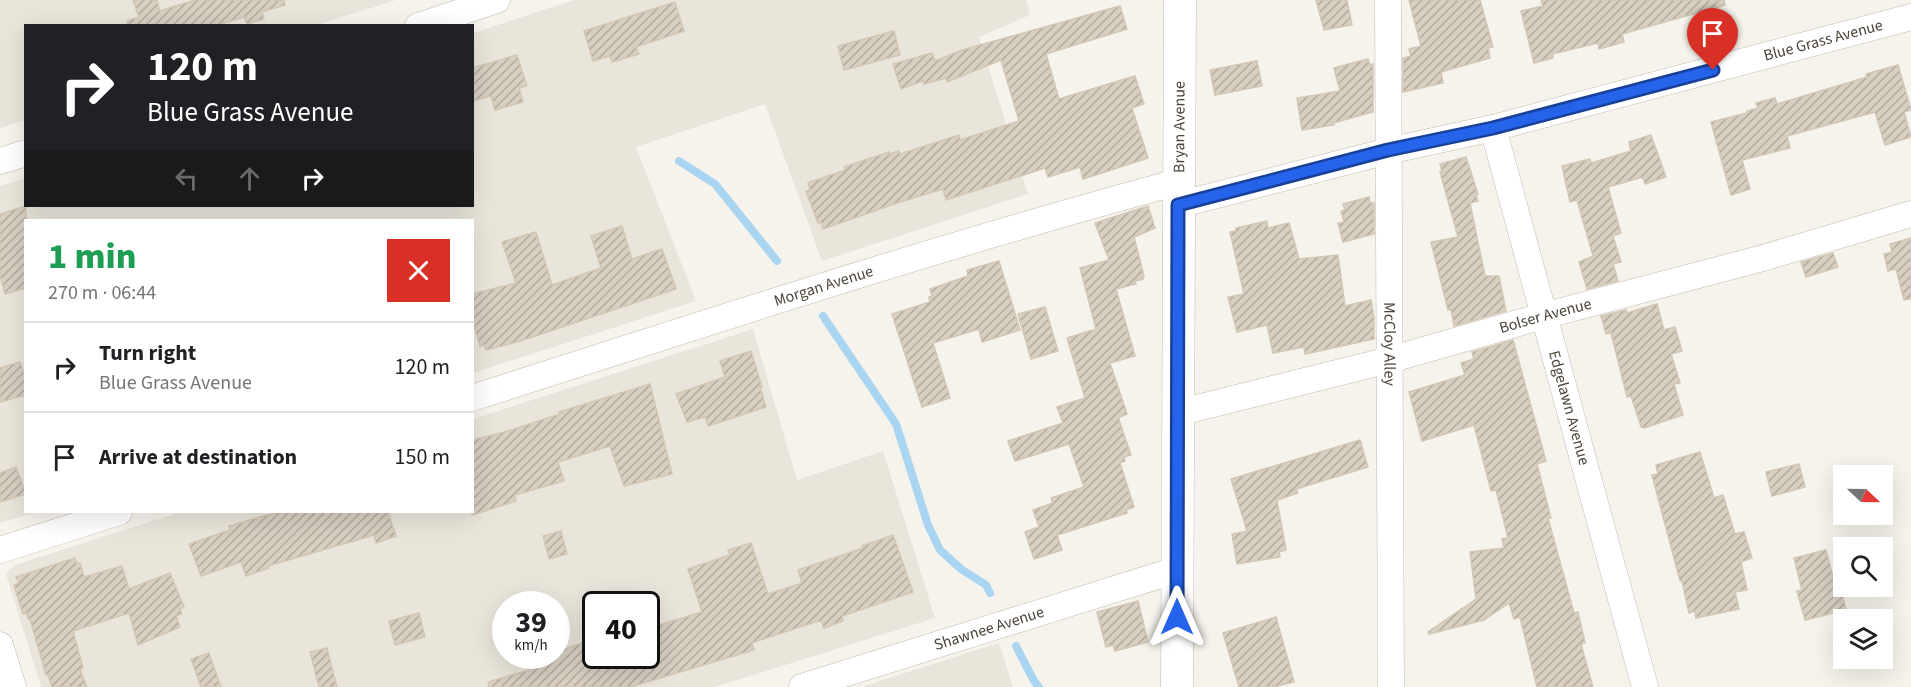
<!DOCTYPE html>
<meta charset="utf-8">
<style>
body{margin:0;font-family:"Source Sans 3",sans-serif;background:#f6f6f6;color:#202124;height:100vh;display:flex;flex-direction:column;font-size:22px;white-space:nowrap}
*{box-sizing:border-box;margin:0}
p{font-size:20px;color:#757577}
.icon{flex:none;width:33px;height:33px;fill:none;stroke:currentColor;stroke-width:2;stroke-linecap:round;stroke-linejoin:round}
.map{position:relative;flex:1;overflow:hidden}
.drawer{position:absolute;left:24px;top:219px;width:450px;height:294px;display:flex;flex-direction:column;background:#fff;border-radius:0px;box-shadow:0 6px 24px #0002}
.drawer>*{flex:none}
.hud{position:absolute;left:24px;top:24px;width:450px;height:183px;border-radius:0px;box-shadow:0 6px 24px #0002;background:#202124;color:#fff;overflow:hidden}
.needle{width:39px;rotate:112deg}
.controls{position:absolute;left:1833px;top:465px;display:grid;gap:12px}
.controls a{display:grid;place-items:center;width:60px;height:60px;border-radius:0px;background:#fff;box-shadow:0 6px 24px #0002;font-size:30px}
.speed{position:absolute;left:492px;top:591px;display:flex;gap:12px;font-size:30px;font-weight:700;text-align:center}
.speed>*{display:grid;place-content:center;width:78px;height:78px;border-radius:50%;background:#fff;box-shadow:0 6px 24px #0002;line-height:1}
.speed small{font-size:15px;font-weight:400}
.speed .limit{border:3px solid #111;border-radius:9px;background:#fff;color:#111}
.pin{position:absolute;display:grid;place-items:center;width:51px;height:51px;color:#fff;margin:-62px -26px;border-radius:50% 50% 50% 0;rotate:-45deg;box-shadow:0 0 6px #0007}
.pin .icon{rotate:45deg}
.me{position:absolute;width:66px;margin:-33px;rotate:0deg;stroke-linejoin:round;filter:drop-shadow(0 0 4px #0008)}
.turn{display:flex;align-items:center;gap:21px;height:126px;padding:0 24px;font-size:27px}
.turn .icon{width:78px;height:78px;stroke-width:2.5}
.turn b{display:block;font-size:42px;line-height:51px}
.lanes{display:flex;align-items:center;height:57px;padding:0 24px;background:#0003;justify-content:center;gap:30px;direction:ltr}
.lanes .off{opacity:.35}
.round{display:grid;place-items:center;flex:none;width:63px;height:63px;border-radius:0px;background:#f6f6f6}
.overview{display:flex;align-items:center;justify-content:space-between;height:102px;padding:0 24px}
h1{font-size:36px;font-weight:800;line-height:45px;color:#1e9e55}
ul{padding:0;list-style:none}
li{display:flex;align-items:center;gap:18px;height:90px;padding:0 24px;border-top:2px solid #e0e0e0}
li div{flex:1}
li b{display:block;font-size:22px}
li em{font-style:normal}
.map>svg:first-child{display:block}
.residential{fill:#eae5da;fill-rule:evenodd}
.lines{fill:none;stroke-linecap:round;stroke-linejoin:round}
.stream{stroke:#a9d4f2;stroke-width:8}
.building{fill:url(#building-hatch);stroke:#d3c7b4;stroke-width:1.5}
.minor-casing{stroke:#c2bbae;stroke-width:27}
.tertiary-casing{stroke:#c2bbae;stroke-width:33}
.minor{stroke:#fff;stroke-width:26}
.tertiary{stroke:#fff;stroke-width:32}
.route-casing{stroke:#184099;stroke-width:15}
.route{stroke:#2563eb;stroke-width:10}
.labels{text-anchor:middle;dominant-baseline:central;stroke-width:4.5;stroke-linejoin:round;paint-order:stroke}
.street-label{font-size:16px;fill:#4b4439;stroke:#fff}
</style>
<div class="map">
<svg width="1911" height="687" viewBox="0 0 1911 687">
<defs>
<pattern id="building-hatch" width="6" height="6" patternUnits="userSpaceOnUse" patternTransform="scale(1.5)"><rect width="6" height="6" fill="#d8cfc1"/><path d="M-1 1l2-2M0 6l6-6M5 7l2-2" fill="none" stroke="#b1aa9e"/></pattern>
</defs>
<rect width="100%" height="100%" fill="#f6f3ec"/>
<g class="residential">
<polygon points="0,0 396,0 317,25 26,26 25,120 0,128"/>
<polygon points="574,0 1026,0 1030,15 979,37 1028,194 822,261 765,104 636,147 696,301 473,373 472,220 26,220 26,512 38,512 0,523 0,186 25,178 26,206 472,206 473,33"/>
<path d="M753,329L797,480L883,451L935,618L715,687H41L6,574L15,565L181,512H472L473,419ZM506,604H556V656H506ZM596,604H646V656H596Z"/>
<polygon points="999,643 1013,687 861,687"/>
</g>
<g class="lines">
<g class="stream">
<polyline points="679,161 715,184 777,261"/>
<polyline points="823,316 896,424 928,525 940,550 961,569 986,585 990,593"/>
<polyline points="1016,646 1034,681 1039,687"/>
</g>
</g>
<g class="building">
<polygon points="133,0 157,0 160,11 195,0 284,0 285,5 262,12 264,19 247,24 244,17 215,26 127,26 127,21 139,17"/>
<polygon points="1316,0 1347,0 1352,25 1324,30"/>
<polygon points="1409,0 1480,0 1493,47 1488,48 1490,58 1441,72 1443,83 1403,92 1403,58 1411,56 1409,49 1421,46"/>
<polygon points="1541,0 1724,0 1725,5 1622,34 1624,42 1599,49 1598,43 1552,54 1553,58 1534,63 1521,11 1543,6"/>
<polygon points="675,2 684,31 636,47 639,54 612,62 610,56 593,61 584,31"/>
<polygon points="1120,6 1127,29 1046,54 1059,99 1135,76 1144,104 1132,108 1148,158 1083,179 1080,167 1048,177 1045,168 946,200 943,189 897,203 823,229 821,222 818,223 806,191 810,190 808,183 845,170 844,167 889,152 889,154 899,151 900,154 959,135 960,140 1019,121 1001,60 947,82 946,78 924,84 923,81 901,89 893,64 932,53 935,61 962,50"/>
<polygon points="894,31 900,55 844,70 838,46"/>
<polygon points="517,55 527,86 519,88 523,102 495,110 491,96 472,101 472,68"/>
<polygon points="1368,59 1370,65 1373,64 1373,112 1333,123 1334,125 1302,130 1297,98 1340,91 1334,68"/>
<polygon points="1257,61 1262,86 1215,95 1210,70"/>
<polygon points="1898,65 1911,110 1904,112 1911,137 1885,145 1875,112 1787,136 1790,148 1742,160 1750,189 1731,195 1711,122 1747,113 1747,111 1758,108 1756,103 1775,98 1777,104 1867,77 1866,74"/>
<polygon points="1651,135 1666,177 1645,184 1643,177 1608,187 1621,233 1613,236 1621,262 1613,264 1618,281 1587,289 1579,262 1593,256 1577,200 1570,202 1562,166 1590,159 1591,163 1631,151 1629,142"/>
<polygon points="1466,157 1478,194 1476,195 1478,201 1470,203 1485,276 1499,276 1506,311 1454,326 1451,309 1448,310 1431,242 1458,237 1440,172 1442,172 1440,164"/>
<polygon points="1369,197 1370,203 1374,203 1374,234 1343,242 1338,223 1344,222 1341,211 1345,210 1343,204"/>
<polygon points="26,206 26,288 5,294 0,275 0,214"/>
<polygon points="1148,206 1155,228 1134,237 1144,276 1143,279 1135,281 1136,284 1116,289 1135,356 1110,363 1127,414 1120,417 1119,420 1131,455 1124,457 1125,461 1120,463 1134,507 1126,510 1127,513 1057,535 1062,550 1034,559 1025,532 1039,527 1033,510 1053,503 1051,498 1084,487 1069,444 1015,461 1008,441 1063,423 1057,407 1085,398 1067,338 1096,329 1080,268 1109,260 1095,223"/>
<polygon points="1267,221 1268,228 1289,223 1299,259 1338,255 1345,306 1371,300 1374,318 1374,339 1305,354 1304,347 1273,353 1267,325 1237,332 1228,297 1244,294 1230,232 1236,231 1236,228"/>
<polygon points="622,226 632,259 662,249 676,289 517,342 486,350 484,345 480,346 472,319 472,294 516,283 502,242 536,232 552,285 601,268 591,236"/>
<polygon points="1911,238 1911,299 1904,300 1896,269 1888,271 1884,254 1892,252 1890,244"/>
<polygon points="1833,253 1838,267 1806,277 1801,262"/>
<polygon points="999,261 1020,330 982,342 979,329 933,343 950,398 922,407 892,314 930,302 929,297 932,296 930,289 968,276 967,270"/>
<polygon points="1657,304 1664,330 1675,327 1682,351 1671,354 1680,383 1674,384 1683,415 1644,428 1641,427 1631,396 1627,397 1611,333 1606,334 1601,316 1626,310 1627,313"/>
<polygon points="1045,307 1058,351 1031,359 1018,314"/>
<polygon points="1513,340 1546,461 1537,464 1551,518 1548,518 1574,613 1578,612 1585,643 1581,644 1593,687 1537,687 1520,617 1514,619 1509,603 1484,620 1429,634 1428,632 1476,599 1470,552 1504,548 1502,539 1508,538 1496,490 1491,491 1474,425 1422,441 1409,392 1465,375 1461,363 1474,359 1472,352"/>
<polygon points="751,351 762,387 760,387 766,407 708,426 705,417 687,422 676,394 725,377 720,361"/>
<polygon points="20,362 26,379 26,395 0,402 0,368"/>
<polygon points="650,384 672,474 624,486 610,446 558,462 564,481 515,495 516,501 472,515 472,440 505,432 560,414 559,412"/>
<polygon points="1360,440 1368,467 1296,489 1298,493 1277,500 1286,550 1279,552 1280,557 1237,564 1232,534 1247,531 1231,479"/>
<polygon points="1700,452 1714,498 1723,495 1735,534 1744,532 1752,558 1741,562 1747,590 1735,592 1739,609 1696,618 1695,611 1689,613 1682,581 1680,581 1652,475 1658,474 1656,465"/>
<polygon points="1799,464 1805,487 1772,496 1766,472"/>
<polygon points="16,467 26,494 0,502 0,473"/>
<polygon points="278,512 388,512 396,536 376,543 374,535 268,566 269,568 246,576 241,562 201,576 189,544 230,530 229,526"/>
<polygon points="561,531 567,554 549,559 543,536"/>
<polygon points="893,535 913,592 842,616 843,621 824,628 821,621 815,622 754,642 752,643 754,650 630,687 489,687 488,682 546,665 544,659 551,656 556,656 556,652 585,642 588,652 596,650 596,656 646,656 646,629 702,612 688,569 730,555 728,550 751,543 768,594 802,583 798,570 863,548 862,546"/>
<polygon points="1826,550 1834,581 1839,580 1846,610 1805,620 1797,591 1802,590 1794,558"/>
<polygon points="75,558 77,563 80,563 84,577 122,566 129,589 170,573 184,607 180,609 182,614 176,616 180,627 138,645 129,613 73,631 83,668 80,670 87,687 52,687 48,675 46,675 30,619 28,619 27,613 23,614 14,585 19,583 16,577"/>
<polygon points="1138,601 1148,642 1115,651 1113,645 1106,647 1097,612"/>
<polygon points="419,613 425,637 395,645 389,621"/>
<polygon points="1276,617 1294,682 1273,687 1239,687 1223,633"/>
<polygon points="327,648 337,687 319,687 310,652"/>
<polygon points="209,653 221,687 201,687 191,659"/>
</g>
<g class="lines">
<g class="minor-casing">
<g id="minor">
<path id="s1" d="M1388,0L1391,687"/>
<polyline points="418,26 497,0"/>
<path id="s2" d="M1493,128L1645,687"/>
<polyline points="0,161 26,153"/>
<path id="s3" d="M1178,205L1388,151L1493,128L1911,17"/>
<path id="s4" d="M472,398C707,323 940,246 1178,182"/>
<path id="s5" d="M1177,413L1389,360L1543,316L1763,258L1911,214"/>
<polyline points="0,550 119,512"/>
<polyline points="0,645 13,687"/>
<path id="s6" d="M802,687L1176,570"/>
</g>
</g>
<g class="tertiary-casing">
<g id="tertiary">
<path id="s7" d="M1177,687L1180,0"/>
</g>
</g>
<use href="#minor" class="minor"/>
<use href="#tertiary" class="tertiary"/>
</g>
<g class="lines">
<g class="route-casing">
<polyline id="route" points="1177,617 1178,205 1388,150 1493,128 1713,70"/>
</g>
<use href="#route" class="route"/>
</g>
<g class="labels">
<g class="street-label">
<text stroke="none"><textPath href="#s3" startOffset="666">Blue Grass Avenue</textPath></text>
<text stroke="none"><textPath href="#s7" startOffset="560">Bryan Avenue</textPath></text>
<text stroke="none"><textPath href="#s4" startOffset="369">Morgan Avenue</textPath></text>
<text stroke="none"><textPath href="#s5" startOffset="381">Bolser Avenue</textPath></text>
<text stroke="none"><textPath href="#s1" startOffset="344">McCloy Alley</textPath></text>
<text stroke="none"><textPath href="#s2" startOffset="290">Edgelawn Avenue</textPath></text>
<text stroke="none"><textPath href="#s6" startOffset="196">Shawnee Avenue</textPath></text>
</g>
</g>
</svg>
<div class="controls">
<a><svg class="needle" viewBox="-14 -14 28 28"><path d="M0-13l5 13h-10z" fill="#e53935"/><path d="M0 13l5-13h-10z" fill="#757577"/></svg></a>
<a><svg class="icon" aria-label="search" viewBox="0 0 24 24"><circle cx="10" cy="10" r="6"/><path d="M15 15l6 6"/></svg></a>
<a><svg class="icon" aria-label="layers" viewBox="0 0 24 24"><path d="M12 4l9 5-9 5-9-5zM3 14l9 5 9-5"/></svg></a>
</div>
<div class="speed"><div>39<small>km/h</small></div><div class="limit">40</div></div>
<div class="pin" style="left:1713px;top:70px;background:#d93025"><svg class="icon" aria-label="arrive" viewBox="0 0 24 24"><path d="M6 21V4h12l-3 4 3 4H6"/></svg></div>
<svg class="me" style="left:1177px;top:617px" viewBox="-20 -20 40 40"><path d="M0-17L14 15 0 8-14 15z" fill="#2563eb" stroke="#fff" stroke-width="4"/></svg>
<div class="hud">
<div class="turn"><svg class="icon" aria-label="right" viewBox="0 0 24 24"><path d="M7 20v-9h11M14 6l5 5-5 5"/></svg><div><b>120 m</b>Blue Grass Avenue</div></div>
<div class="lanes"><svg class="icon off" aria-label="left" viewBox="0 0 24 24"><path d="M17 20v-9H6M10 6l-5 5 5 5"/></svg><svg class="icon off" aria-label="ahead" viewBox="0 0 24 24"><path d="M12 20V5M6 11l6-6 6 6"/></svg><svg class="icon" aria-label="right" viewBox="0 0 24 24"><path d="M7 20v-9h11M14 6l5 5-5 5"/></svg></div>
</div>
<section class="drawer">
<div class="overview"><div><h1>1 min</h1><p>270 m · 06:44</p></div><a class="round" style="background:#d93025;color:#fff"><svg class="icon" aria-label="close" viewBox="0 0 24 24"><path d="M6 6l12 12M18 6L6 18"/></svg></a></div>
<ul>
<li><svg class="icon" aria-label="right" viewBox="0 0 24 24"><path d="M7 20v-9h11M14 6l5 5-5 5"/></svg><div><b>Turn right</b><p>Blue Grass Avenue</p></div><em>120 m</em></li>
<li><svg class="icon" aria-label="arrive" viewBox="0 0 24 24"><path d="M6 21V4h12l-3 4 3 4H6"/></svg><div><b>Arrive at destination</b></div><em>150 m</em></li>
</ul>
</section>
</div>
